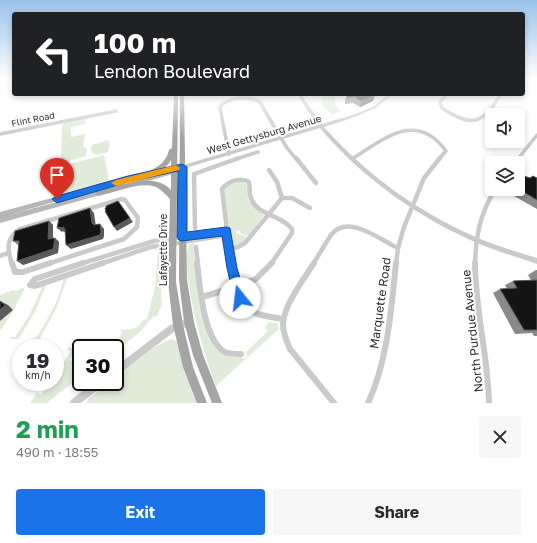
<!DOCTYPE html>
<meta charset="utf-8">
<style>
body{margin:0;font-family:"Golos Text",sans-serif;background:#f7f7f7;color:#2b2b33;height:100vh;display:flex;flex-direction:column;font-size:15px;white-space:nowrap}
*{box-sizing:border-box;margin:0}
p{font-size:13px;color:#7c7c81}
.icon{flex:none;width:22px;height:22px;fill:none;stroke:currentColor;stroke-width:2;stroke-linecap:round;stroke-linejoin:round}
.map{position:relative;height:403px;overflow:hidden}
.panel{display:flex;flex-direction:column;background:#fff;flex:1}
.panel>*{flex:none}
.top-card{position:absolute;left:12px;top:12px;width:513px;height:84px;border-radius:4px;box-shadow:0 2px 6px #0003;background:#202124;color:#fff;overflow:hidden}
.fabs{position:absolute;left:485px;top:108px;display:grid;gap:8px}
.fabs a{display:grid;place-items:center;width:40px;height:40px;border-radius:4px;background:#fff;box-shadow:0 2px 6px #0003;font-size:20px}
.speed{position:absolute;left:12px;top:339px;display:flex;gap:8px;font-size:20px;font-weight:700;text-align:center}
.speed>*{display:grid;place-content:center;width:52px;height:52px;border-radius:50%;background:#fff;box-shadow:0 2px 6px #0003;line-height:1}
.speed small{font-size:10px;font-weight:400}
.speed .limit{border:2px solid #111;border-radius:6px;background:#fff;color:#111}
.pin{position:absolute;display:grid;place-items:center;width:34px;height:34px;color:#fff;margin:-41px -17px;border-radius:50% 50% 50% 0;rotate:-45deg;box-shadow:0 0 4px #0007}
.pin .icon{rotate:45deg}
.me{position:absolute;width:44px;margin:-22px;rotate:344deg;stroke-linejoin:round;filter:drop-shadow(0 0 3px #0008)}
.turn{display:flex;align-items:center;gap:14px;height:84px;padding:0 16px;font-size:18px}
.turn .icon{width:52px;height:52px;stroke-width:2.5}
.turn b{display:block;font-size:28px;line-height:34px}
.round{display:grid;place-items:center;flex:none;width:42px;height:42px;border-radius:4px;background:#f7f7f7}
.headline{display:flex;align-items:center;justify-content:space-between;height:68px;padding:0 16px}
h1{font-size:24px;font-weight:700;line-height:30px;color:#1e9e55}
.button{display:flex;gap:8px;margin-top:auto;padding:8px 16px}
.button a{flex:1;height:46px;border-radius:4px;background:#1a73e8;color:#fff;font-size:16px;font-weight:700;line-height:46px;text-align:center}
.button a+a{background:#f7f7f7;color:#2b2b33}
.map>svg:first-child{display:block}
.green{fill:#e0ecd9}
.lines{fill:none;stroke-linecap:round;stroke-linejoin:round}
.minor-far2{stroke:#cacaca;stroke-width:3.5}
.minor-far1{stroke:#cacaca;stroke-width:4.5}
.minor{stroke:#cacaca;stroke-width:6}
.tertiary{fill:#cacaca;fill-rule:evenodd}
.secondary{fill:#b7b7b7;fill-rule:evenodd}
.primary{fill:#a5a5a5;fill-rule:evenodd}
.wall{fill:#8a8a8a}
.shaded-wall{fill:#5a5a5a}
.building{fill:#141414;stroke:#5a5a5a}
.route{fill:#1a73e8;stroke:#114b97}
.slow{fill:#f59e0b}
.labels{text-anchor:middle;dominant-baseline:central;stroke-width:4;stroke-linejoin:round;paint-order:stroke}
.far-street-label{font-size:9px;fill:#2d2d2d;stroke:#fff}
.street-label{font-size:10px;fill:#2d2d2d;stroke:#fff}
.near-street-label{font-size:12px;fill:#2d2d2d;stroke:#fff}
</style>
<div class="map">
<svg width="537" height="403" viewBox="0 0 537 403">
<rect width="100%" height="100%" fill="#fff"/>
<g class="green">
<polygon points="323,94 335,94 335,104 341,112 332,114 322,106"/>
<polygon points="84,119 85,119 86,124 71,127 71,137 85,134 83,146 87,149 86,156 66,162 61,161 62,125 65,123"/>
<polygon points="108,140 110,143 108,152 97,155 92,153 91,150 92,145"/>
<polygon points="104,155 109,181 99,183 108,182 70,192 97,184 67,192 61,190 60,169 62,166"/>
<polygon points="241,181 247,185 249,201 264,215 248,236 241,234 239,230 236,231 236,233 247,237 242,243 234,246 231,244 224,189 225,186"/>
<path d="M194,243L195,266L213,342L234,357H241L244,359L247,357L246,352L268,331L265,328L269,322L277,323L279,329L216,386C205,358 179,271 189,244Z"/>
<path d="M154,249H159L164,257L160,282L162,304L157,316L153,317L139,333L115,351V348H106L115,340H119L122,332L119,330C130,329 137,331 143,320L147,319L155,287L158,250Z"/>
<path d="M72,276L67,279L56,309L40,338L42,339H30L36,338C47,320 60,300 63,280Z"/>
<polygon points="52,283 46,285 36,310 19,338 21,339 9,339 11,337 15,337 29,316 42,288 38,287"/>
<polygon points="23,287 24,290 11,315 0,331 0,295 13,290 17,291"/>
<path d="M172,339L178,342L197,403H87L88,399L110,382H115V378C127,369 159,341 172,339Z"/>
<polygon points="68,348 80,348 79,352 74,351 70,360 73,362 71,367 78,369 81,363 81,376 47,403 30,403 37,393 41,395 51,382 55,382 55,376 71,351 67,350"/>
</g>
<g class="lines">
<g class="minor-far2">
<path d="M447,94L440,102L442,108C473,129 483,123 501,94"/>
<polyline points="0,134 116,111"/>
<path d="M229,154L220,108L221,105C232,97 247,96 259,101L287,148L296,159"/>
<polyline points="236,159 258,152"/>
<path d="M352,159C384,139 416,110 446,151L439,159"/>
<polyline points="518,159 537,135"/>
</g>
<g class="minor-far1">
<polyline points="296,158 316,183"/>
<polyline points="515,163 519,158"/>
<polyline points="269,170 277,182 282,198"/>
<polyline points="195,228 194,174 239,158"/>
<polyline points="196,247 198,264"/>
<polyline points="228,249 238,247 245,243 282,198 292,198 310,208"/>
<polyline points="0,256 8,253"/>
<path d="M12,264C7,250 6,237 20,229L122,199L125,200L138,218L137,227L124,239L47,264"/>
<polyline points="80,264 154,241 226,231"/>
<polyline points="100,264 151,247 227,235"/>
<path d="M231,264L222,189C228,181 240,177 249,182C250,187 249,193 251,198C256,215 282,215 292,229V233L271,264"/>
<path d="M313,264C319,255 325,244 331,235C348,213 380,240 398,248"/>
<polyline points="396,264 398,248 404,227 424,178 440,158"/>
<path d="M475,264C476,234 480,215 495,189"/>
</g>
<g class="minor">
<polyline points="12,263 15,272 23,272 50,263"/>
<polyline points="83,263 35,279 30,285 35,286 103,263"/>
<path d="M197,263C200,286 203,336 223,351C228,354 235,354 241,354"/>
<polyline points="231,263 236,287"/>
<path d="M314,263C304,279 283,306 283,325C283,333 287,342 290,349L334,403"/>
<path d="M475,263C475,309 488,356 489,403"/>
<path d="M236,287C245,315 257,315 283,319"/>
<polyline points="236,287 256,279 272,263"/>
<polyline points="202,297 236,287"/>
<path d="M368,403C388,360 391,310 396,263"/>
</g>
<g class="tertiary">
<path d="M297,94H301L311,109L322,124C339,119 356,115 372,107C380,103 384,94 393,94L376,108L349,119L324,127C368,177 425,217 488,242C504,248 520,253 537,258V264C519,258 500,252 482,245C420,219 363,179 320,128L182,169L180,168V166L318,125L307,110Z"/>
<polygon points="189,318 192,319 193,322 192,325 175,331 118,375 115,376 115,367 170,325"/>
<polygon points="94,382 105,382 104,385 81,403 70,403 71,400"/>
</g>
<g class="secondary">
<polygon points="182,169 185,171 184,172 169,175 131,186 128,184 129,183 169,171"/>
<polygon points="133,176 136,178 135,179 8,215 102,190 104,190 105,192 104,194 0,223 0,212"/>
</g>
<g class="primary">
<path d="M174,94H178L176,282L183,325L193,367L207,403H197L183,367L173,325L168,282L170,199C166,195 162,190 156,187C141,181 114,193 98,196L95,193L98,190C120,187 153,171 171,190V160C163,175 143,177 128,181L125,179L126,177C143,172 164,171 169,150L172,148Z"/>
<polygon points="180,94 184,94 187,280 194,322 203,355 222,403 212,403 193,355 184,322 179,280"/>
</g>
</g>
<g class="wall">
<polygon points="347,94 375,95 373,101 360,107 353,103 345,104 345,100"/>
<polygon points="530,178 537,178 537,209 514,196 518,191 514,189 518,189 518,180"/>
<polygon points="49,221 53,225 53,239 55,238 59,242 58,253 23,265 19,245 18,245 13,241"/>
<polygon points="536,270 537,270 537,336 534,336 532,333 515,334 493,293 500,289 507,289 505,285 513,281 531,280 528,275"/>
</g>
<g class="shaded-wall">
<polygon points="375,95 373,101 360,107 361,101"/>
<polygon points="90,208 94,213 96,227 97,229 92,223"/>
<polygon points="130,218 133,222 117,231 114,227"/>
<polygon points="49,221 53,225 53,243 48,239"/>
<polygon points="100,224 104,229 104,236 103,239 71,249 66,245"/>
<polygon points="60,227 64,227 66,232 64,232 63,231 62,232 57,228"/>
<polygon points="55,238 59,242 58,253 23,265 17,261"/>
<polygon points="0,301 8,305 13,310 0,321"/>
</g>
<g class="building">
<polygon points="347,94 373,94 375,95 361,101 355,97 347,98"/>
<polygon points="524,176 530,178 533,176 537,178 537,200 520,190 524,185 518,182 518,180"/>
<polygon points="118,201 130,218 114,227 105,211 106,211 105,208 106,208 106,206"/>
<polygon points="90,208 92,223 94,225 100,224 101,232 100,235 66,245 65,229 64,230 64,227 60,228 60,227 57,228 59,218"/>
<polygon points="49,221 48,239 55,238 53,249 17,261 19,241 13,241 15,231"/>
<polygon points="537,280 537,330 524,330 500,289 517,288 513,281"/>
<polygon points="0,301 5,305 0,310"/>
</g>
<linearGradient id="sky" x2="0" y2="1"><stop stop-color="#99c2ea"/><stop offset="0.58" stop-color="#fff"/><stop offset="1" stop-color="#fff" stop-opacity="0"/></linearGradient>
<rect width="537" height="137" fill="url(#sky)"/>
<polygon class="route" points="182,164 187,167 187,232 226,227 230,228 237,268 246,298 244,302 240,304 236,302 234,298 227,268 222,236 182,241 179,240 177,237 178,171 128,182 57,203 52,199 57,196 128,176"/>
<polygon class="slow" points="176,165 180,168 179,170 116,186 111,183 116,180"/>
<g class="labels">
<g class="far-street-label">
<text transform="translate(33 119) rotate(-11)">Flint Road</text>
</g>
<g class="street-label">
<text transform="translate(264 134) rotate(-16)">West Gettysburg Avenue</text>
<text transform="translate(163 250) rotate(-90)">Lafayette Drive</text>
</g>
<g class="near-street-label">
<text transform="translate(380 303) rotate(-82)">Marquette Road</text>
<text transform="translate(472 331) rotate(-96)">North Purdue Avenue</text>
</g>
</g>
</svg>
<div class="fabs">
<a><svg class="icon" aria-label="sound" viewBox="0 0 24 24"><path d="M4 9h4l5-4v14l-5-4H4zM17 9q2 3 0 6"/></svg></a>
<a><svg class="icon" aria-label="layers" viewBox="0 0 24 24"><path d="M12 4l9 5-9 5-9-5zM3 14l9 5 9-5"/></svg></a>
</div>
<div class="speed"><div>19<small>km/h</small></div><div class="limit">30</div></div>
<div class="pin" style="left:57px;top:199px;background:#d93025"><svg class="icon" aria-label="arrive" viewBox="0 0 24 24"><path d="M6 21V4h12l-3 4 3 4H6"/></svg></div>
<svg class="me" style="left:240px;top:298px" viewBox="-20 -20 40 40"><circle r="19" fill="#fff"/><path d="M0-13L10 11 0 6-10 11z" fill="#1a73e8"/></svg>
<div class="top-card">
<div class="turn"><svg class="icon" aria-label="left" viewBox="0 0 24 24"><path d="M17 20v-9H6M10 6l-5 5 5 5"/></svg><div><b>100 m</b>Lendon Boulevard</div></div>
</div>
</div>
<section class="panel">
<div class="headline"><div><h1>2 min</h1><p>490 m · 18:55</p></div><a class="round"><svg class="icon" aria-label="close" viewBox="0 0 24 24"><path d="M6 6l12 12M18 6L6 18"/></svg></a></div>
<div class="button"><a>Exit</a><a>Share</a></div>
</section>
